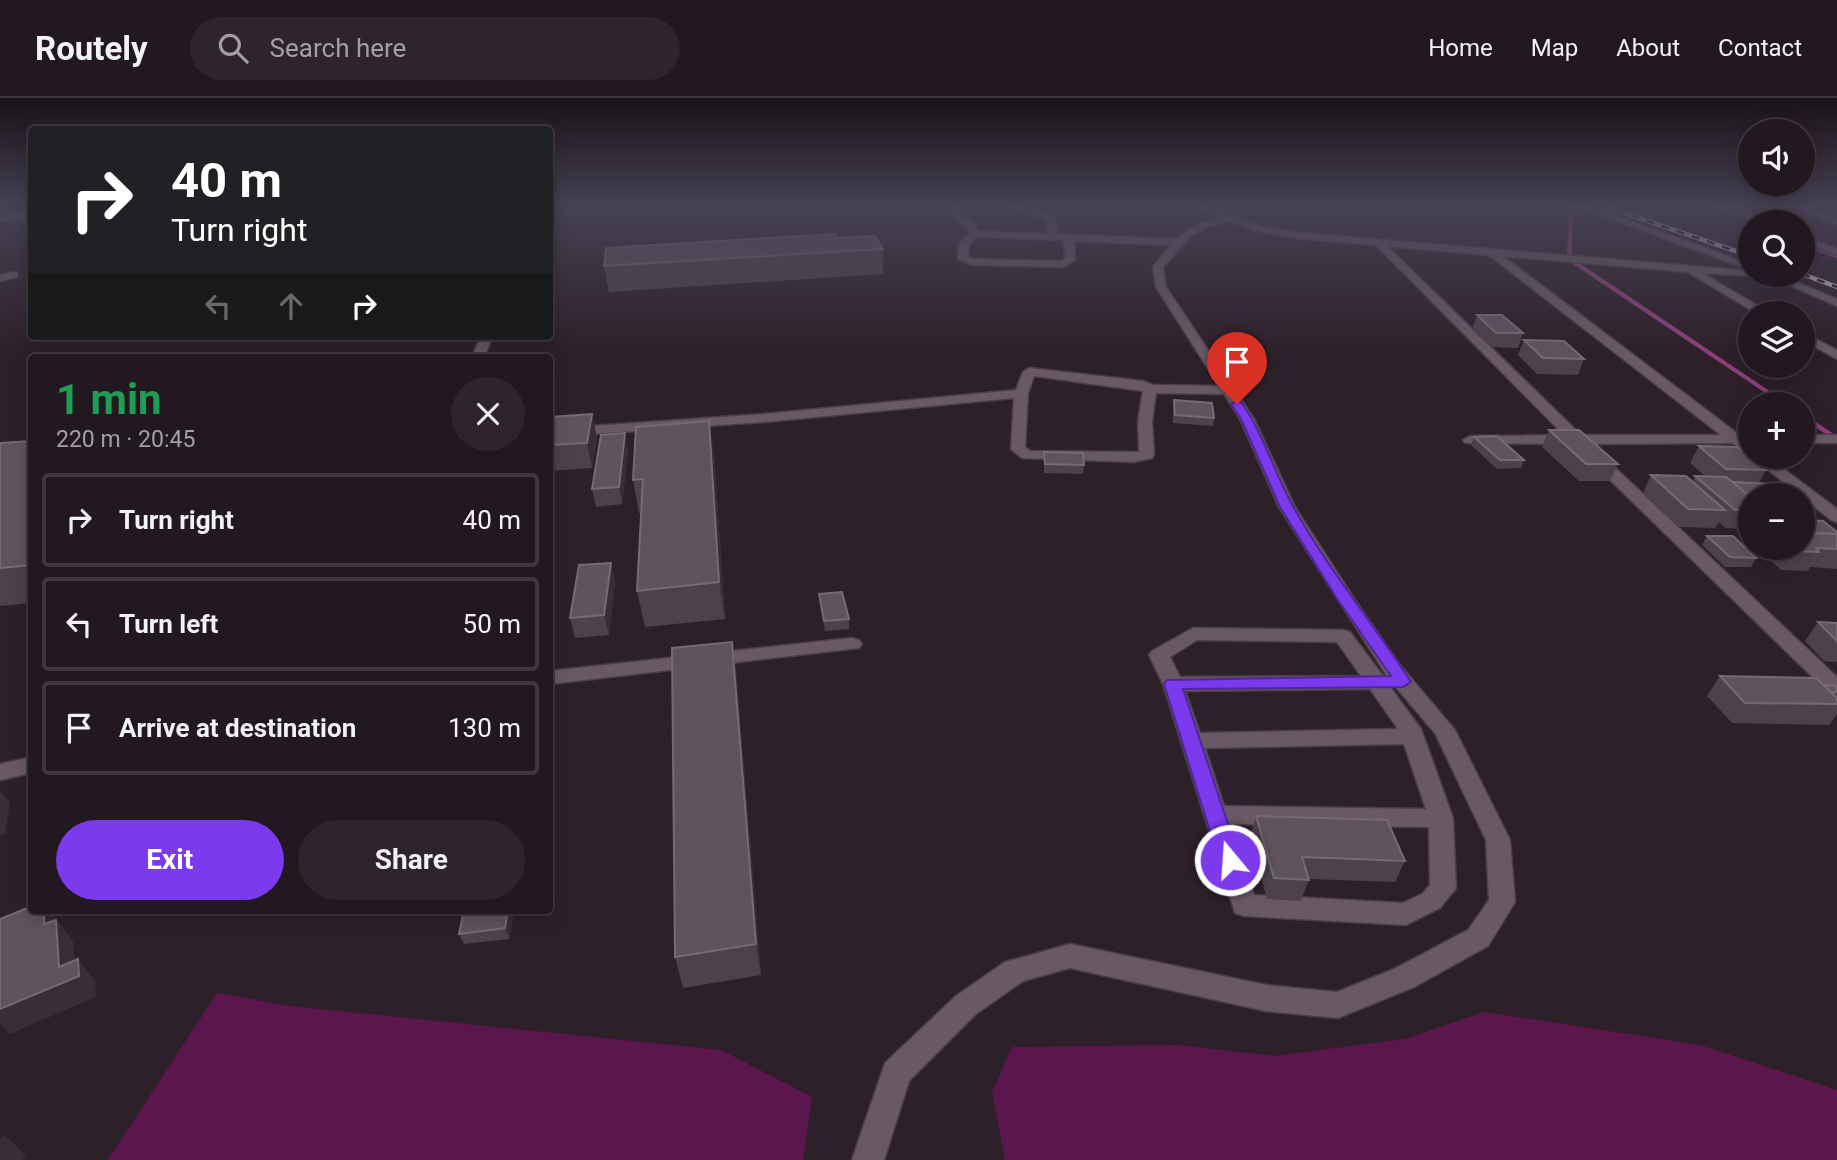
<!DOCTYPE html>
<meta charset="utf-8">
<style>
body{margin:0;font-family:Roboto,sans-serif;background:#2e252c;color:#f1f3f6;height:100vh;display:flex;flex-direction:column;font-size:26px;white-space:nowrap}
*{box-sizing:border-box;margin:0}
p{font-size:23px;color:#a2a0a4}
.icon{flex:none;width:38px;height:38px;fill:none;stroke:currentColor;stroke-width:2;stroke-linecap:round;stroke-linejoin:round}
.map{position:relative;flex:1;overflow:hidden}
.side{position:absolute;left:28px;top:256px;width:525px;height:560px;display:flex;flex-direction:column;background:#22181f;border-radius:7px;box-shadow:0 4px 18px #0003,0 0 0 2px #3f373d}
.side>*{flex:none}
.banner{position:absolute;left:28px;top:28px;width:525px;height:214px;border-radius:7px;box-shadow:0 4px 18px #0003,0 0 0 2px #3f373d;background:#202124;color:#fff;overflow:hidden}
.controls{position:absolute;left:1738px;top:21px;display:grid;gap:14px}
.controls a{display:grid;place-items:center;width:77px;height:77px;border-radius:50%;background:#22181f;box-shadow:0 4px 18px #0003,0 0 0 2px #3f373d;font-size:35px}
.pin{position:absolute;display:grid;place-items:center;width:60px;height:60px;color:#fff;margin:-72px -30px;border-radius:50% 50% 50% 0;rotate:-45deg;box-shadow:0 0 7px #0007}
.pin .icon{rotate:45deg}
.me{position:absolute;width:77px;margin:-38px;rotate:342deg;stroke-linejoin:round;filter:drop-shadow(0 0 5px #0008)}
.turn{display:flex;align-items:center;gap:24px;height:147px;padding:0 28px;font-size:32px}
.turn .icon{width:91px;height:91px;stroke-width:2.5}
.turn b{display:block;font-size:49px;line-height:60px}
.lanes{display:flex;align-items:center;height:66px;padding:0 28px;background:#0003;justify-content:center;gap:35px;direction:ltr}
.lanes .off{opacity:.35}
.round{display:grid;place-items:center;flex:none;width:74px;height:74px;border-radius:37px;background:#2e252c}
.headline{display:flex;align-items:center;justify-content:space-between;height:119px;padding:0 28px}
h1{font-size:42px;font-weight:700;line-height:52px;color:#1e9e55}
.button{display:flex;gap:14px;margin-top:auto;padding:14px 28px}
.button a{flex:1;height:80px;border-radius:42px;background:#7c3aed;color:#fff;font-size:28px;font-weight:700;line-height:80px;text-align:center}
.button a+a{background:#2e252c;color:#f1f3f6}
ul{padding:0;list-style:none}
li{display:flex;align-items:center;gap:21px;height:94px;margin:0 14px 10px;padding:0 14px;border:4px solid #3f373d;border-radius:7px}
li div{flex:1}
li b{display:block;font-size:26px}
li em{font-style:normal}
header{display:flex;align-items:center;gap:42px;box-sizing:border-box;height:98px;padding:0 35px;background:#22181f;border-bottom:2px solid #3f373d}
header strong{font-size:33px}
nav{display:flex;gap:38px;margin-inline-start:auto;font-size:24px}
.search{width:490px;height:63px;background:#2e252c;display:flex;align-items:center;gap:18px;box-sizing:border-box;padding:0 24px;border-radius:38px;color:#a2a0a4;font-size:26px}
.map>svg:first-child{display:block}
.green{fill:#5c164e}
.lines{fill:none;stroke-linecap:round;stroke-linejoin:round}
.stream{fill:#8c407a;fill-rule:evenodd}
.minor-casing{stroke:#493f46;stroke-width:3}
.tertiary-casing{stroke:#493f46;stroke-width:3}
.minor{fill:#695964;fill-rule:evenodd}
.tertiary{fill:#695964;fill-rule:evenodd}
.rail-casing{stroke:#c7bdc3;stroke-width:4.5}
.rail{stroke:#231720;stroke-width:2.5;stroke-dasharray:8;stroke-linecap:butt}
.wall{fill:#4f414b}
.shaded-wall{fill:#3a2d36}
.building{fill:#60535c;stroke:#776a73;stroke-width:2}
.route{fill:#7c3aed;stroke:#51269a;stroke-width:2}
</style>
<header>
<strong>Routely</strong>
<div class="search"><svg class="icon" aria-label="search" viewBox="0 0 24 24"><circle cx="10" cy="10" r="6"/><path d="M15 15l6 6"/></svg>Search here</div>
<nav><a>Home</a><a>Map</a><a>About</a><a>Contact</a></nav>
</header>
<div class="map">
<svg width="1837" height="1062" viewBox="0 0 1837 1062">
<rect width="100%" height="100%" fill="#2d2029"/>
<g class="green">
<polygon points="217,895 290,908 721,952 812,999 803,1062 108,1062"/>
<polygon points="1484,914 1700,947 1837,992 1837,1062 1005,1062 992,994 1012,949 1177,947 1274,958 1405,941"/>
</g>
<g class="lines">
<g class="stream">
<polygon points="1563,107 1568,107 1573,111 1572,160 1789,306 1782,306 1567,162 1569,111"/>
<polygon points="1711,107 1717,107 1756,124 1751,124"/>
<polygon points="1802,144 1837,158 1837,161 1802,147"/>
<polygon points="1802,315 1837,338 1837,343 1802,321"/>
</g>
<g class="minor-casing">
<g id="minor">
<path d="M948,107H956L963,119L976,127L978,133L1047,136L1048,123L1022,113L994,107L1024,108L1056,120L1057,136L1176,141L1192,129L1220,119L1192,107H1205L1259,128L1293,134L1750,173V177L1754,178L1702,175L1770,215H1756L1688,174L1503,158L1750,345V356L1732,345L1590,346L1837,579V598L1830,596L1573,346L1465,345L1463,342L1470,338L1564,337L1376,147L1293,140L1254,132L1229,123L1207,129L1191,138L1163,169L1166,189L1254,321L1295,409L1355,502L1400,567L1455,632L1510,742L1515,804L1488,848L1414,889L1338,920L1266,913L1070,870L1023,883L976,916L909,983L884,1062H852L885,965L956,898L1005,864L1070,846L1266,887L1337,894L1394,871L1468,832L1489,802L1486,742L1435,635L1393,586L1390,589L1421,631L1453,720L1456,790L1440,810L1406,827L1244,818L1235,815L1163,586L1149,557L1152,553L1193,530L1343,532L1350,534L1382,577L1387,578L1279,409L1240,321L1224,296L1156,295L1152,323L1154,357L1152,360L1134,364L1022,360L1011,351L1014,300L764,324L550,339V331L764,316L1016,292L1023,274L1029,270L1143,283L1153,287L1219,288L1156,189L1153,169L1171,147L1074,143L1075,162L1063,169L973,167L958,161L959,146L969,135V130L956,123ZM976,139L1064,142L1065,161L1061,163L974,161L968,159L969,147ZM1387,148L1489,157L1721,337H1581ZM1034,278L1143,293L1138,323L1139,354L1030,353L1025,349L1028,295ZM1197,542L1337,544L1361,578L1180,579L1170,559ZM1370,591L1398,631L1200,635L1185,593ZM1404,646L1426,711L1224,708L1205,650ZM1230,726L1429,729L1430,787L1422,796L1403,805L1254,797Z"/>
<polygon points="1719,107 1731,107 1769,124 1757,124"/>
<polygon points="1794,107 1806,107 1837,121 1837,127"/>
<polygon points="12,115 32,119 32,125 9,120 8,118"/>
<polygon points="1802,137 1837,151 1837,157 1802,144"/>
<polygon points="13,174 17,175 17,179 0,183 0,177"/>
<polygon points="1802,234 1837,252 1837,261 1802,242"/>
<rect x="1802" y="337" width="35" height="8"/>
<polygon points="1752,359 1768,359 1837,411 1837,424 1831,422"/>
</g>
</g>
<g class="tertiary-casing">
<g id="tertiary">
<polygon points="1573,107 1586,107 1750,166 1750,172"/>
<polygon points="32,111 32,117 0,124 0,118"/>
<polygon points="1766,177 1779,177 1837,201 1837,208"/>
<polygon points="481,238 493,238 484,259 472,259"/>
<polygon points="852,540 859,542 862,546 859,550 550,586 550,573"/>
<polygon points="32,659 32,675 0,682 0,666"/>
</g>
</g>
<use href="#minor" class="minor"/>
<use href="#tertiary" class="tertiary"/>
<g class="rail-casing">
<g id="rail">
<polyline points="1601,107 1750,158"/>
<polyline points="1802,176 1837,189"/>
</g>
</g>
<use href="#rail" class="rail"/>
</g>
<g class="wall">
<polygon points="837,140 883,151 883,176 609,194 604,168"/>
<polygon points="1477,217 1523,235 1518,250 1491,249 1472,232"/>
<polygon points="1524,242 1584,261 1578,277 1537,276 1518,257"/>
<polygon points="1174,302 1214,320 1213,328 1173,325 1173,310"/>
<polygon points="592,316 597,340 592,370 550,373 550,319"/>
<polygon points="1549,332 1618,366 1610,383 1579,383 1542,349"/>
<polygon points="1474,339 1524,362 1521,370 1497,371 1471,347"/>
<polygon points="32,343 32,505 0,508 0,345"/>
<polygon points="1699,348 1766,372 1759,385 1750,397 1750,431 1725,430 1719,424 1715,430 1679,429 1643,395 1651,377 1693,383 1695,378 1705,378 1690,365"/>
<polygon points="628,352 622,406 596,409 592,391"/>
<polygon points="1044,354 1084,367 1083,376 1044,375"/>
<polygon points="714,355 725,521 645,529 637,493 641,415 639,415 633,382"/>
<polygon points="1837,434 1837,471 1810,469 1808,473 1781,472 1759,452 1760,450 1802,450"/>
<polygon points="1707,438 1756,460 1751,469 1725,469 1702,447"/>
<polygon points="611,465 615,484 609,537 575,540 570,520"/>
<polygon points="819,496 849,521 849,531 825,533"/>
<polygon points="1818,524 1837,525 1837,564 1824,563 1805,543"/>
<polygon points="732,544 736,573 761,877 683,890 675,859"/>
<polygon points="1720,578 1837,588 1837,616 1829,627 1732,625 1707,598"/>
<polygon points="1256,718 1405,763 1395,784 1309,781 1301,803 1267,801 1250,739"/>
<polygon points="514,812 509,841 464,846 459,836"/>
</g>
<g class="shaded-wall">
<polygon points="592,316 597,340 592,370 587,345"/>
<polygon points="709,323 714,355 725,521 719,484"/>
<polygon points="625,335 628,352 622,406 619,389"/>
<polygon points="611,465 615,484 609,537 604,517"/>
<polygon points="732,544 736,573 761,877 756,846"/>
<polygon points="0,692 10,705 5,736 0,738"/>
<polygon points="44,812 50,812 73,843 76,879 78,861 95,883 96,899 10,936 0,926 0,911 59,869 44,826"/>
<polygon points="508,812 514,812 509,841 505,830"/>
<polygon points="4,1037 26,1057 22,1062 0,1062 0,1042"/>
</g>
<g class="building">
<polygon points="835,136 837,140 875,138 883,151 604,168 606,150"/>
<polygon points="1477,217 1502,217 1523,235 1496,235"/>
<polygon points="1524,242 1564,243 1584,261 1543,260"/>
<polygon points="1174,302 1212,305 1214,320 1175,317"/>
<polygon points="592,316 587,345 550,347 550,319"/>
<polygon points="709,323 719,484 637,493 643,381 633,382 636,329"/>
<polygon points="1549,332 1579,332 1618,366 1586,366"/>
<polygon points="625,335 619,389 592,391 601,337"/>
<polygon points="1497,338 1524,362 1500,362 1474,339"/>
<polygon points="32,343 32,467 0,470 0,345"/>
<polygon points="1699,348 1737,349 1766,372 1726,371"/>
<polygon points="1044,354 1083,355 1084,367 1045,366"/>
<polygon points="1651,377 1686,378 1725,412 1688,411"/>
<polygon points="1695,378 1726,379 1750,398 1750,412 1735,412"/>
<polygon points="1733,384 1774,386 1788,397 1749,398"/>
<polygon points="1802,422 1823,423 1837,434 1837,436 1802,435"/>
<polygon points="1802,435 1837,436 1837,451 1816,450 1819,454 1792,453 1789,450 1802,450"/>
<polygon points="1707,438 1733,438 1756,460 1730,459"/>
<polygon points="611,465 604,517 570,520 579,467"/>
<polygon points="842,494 849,521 824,523 819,496"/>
<polygon points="1818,524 1837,525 1837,543"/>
<polygon points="732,544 756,846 675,859 672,550"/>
<polygon points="1720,578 1816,580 1837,600 1837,606 1745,605"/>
<polygon points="1824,587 1836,588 1837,594 1831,594"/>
<polygon points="1256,718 1387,722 1405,763 1302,759 1309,782 1274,780"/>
<polygon points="32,808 32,812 44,812 44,826 56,822 59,869 78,861 79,878 0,911 0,821"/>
<polygon points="464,812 508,812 505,830 459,836"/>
</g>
<linearGradient id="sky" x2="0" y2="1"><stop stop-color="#191217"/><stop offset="0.42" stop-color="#464254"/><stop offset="1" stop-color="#464254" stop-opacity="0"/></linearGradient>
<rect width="1837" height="256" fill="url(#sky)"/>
<path class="route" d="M1237,303L1241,304C1264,336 1274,375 1294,410C1328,471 1373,525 1411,584L1403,589L1183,591L1240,762L1237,768L1230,770L1222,768L1219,762L1164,586L1167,582L1391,578L1338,502L1280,409L1241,321L1231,306Z"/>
</svg>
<div class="controls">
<a><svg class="icon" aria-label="sound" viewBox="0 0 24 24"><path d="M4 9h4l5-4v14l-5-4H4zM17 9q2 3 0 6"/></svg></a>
<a><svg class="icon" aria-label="search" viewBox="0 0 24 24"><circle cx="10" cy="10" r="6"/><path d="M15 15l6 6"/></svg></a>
<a><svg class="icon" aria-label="layers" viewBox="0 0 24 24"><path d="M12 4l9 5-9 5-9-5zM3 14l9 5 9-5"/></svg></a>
<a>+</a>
<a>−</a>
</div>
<div class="pin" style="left:1237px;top:306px;background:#d93025"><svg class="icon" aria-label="arrive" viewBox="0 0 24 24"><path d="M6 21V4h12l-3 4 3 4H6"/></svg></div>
<svg class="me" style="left:1230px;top:762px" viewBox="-20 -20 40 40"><circle r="17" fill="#7c3aed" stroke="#fff" stroke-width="3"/><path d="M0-11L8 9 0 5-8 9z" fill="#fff"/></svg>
<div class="banner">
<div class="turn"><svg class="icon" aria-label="right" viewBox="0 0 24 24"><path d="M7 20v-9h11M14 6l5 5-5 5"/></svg><div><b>40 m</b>Turn right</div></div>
<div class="lanes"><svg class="icon off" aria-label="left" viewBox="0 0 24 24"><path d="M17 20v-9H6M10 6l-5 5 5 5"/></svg><svg class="icon off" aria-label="ahead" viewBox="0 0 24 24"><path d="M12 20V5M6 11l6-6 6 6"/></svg><svg class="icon" aria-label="right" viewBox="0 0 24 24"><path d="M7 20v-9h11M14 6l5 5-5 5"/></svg></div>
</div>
<section class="side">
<div class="headline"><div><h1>1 min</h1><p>220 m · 20:45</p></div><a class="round"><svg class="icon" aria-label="close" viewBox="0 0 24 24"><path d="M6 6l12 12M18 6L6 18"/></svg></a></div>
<ul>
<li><svg class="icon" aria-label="right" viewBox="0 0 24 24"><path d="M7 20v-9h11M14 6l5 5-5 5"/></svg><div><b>Turn right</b></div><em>40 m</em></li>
<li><svg class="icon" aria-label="left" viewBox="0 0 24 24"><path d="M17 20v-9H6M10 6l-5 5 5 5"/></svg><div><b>Turn left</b></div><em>50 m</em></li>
<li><svg class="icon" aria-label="arrive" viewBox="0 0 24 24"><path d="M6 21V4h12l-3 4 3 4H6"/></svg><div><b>Arrive at destination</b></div><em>130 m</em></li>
</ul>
<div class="button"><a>Exit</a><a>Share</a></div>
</section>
</div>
